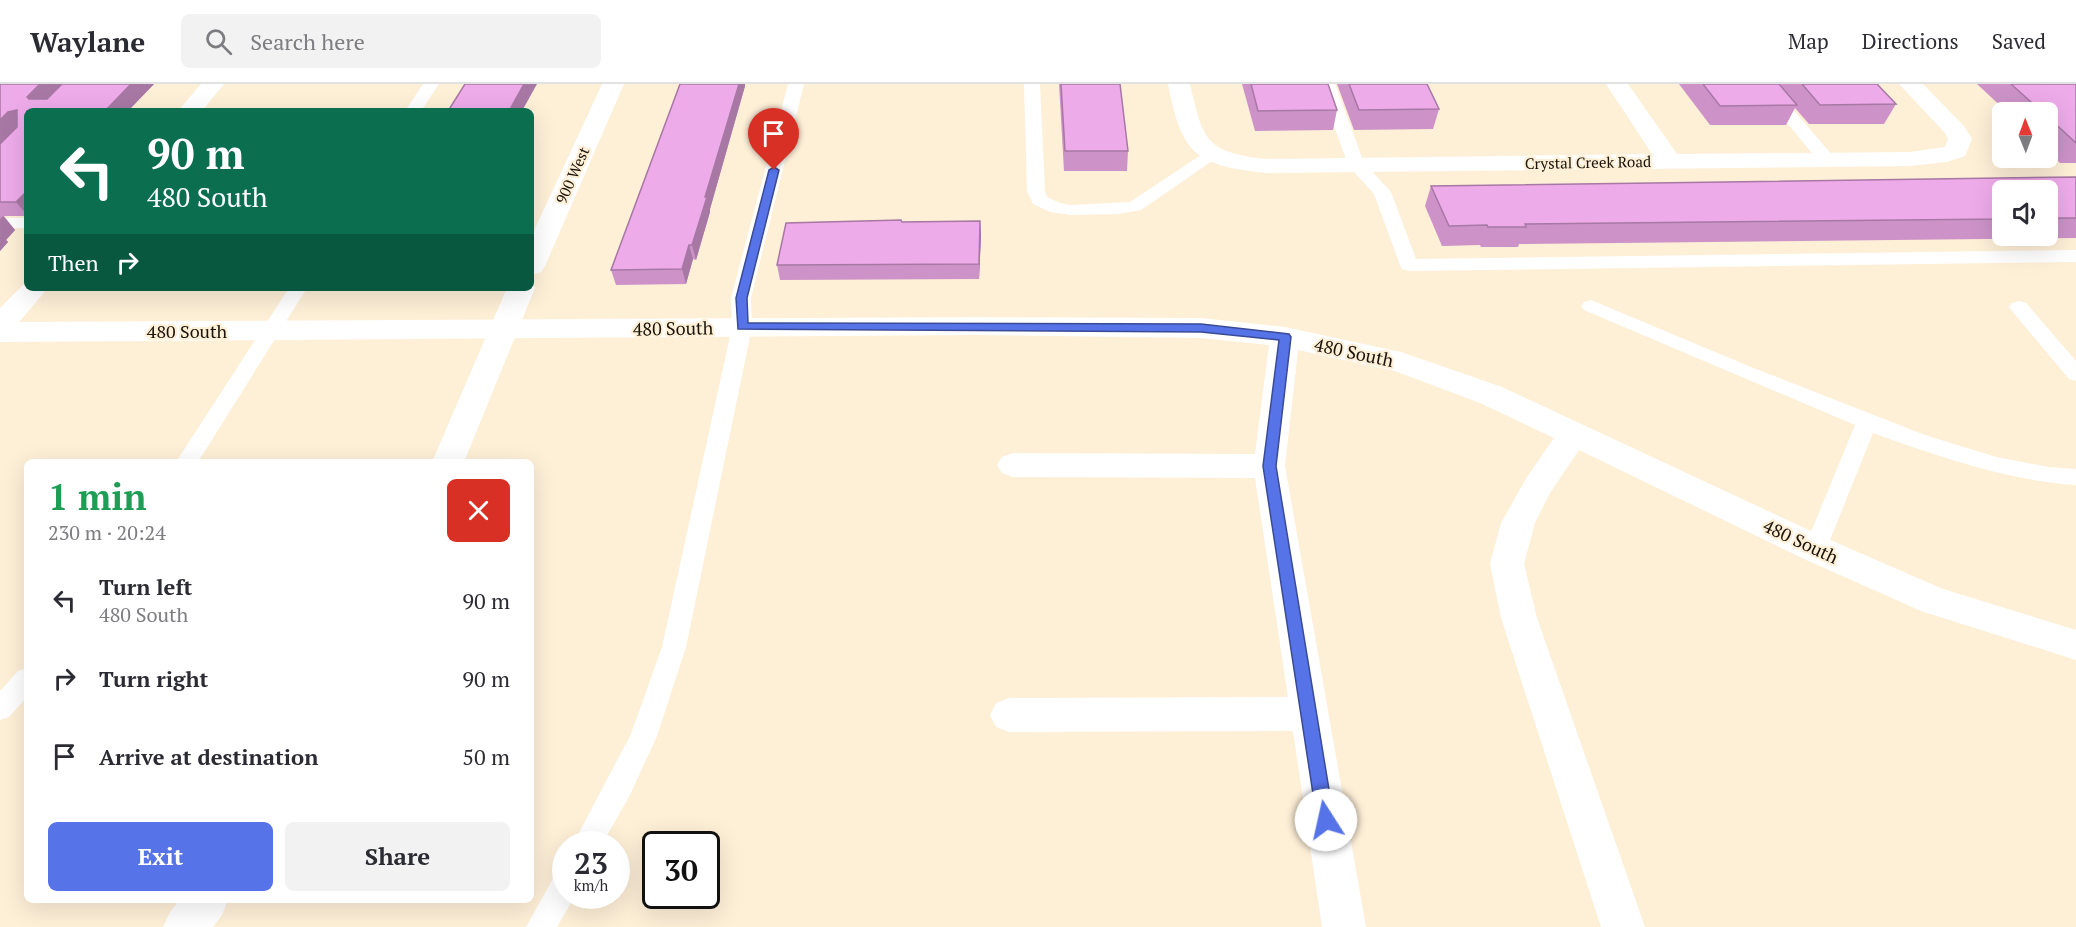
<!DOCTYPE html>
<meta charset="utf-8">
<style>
body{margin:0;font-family:"PT Serif",serif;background:#f2f2f3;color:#2b2b33;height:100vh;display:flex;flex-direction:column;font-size:22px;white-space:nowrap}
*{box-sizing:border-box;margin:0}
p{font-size:20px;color:#7c7c81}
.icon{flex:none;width:33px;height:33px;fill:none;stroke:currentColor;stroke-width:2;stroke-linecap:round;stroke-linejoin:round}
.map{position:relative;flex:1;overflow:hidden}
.drawer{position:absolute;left:24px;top:375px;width:510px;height:444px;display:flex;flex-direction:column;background:#fff;border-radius:9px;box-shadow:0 6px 24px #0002}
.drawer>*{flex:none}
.banner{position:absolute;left:24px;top:24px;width:510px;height:183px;border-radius:9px;box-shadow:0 6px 24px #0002;background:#0b6e4f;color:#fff;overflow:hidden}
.needle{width:39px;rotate:359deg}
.tools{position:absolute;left:1992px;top:18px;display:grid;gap:12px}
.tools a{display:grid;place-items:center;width:66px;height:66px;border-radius:9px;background:#fff;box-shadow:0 6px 24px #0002;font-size:30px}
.speed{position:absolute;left:552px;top:747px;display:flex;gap:12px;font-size:30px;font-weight:700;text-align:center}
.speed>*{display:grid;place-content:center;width:78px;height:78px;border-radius:50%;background:#fff;box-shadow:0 6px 24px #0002;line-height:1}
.speed small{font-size:15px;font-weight:400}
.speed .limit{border:3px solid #111;border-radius:9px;background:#fff;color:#111}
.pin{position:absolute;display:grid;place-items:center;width:51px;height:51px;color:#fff;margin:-62px -26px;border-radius:50% 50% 50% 0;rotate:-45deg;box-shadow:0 0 6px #0007}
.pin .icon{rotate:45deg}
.me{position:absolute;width:66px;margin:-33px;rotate:350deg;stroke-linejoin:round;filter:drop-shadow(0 0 4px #0008)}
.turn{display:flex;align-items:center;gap:21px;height:126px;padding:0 24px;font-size:27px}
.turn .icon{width:78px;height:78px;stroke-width:2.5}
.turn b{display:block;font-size:42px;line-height:51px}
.then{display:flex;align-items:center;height:57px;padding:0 24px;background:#0003;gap:12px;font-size:22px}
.round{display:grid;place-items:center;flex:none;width:63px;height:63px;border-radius:9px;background:#f2f2f3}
.head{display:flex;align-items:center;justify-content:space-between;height:102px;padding:0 24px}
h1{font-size:36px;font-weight:700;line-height:45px;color:#1e9e55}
.cta{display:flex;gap:12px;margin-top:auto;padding:12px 24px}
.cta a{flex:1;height:69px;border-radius:9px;background:#5773e8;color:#fff;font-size:24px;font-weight:700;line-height:69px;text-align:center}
.cta a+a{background:#f2f2f3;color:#2b2b33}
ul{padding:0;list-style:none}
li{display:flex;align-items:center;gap:18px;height:78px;padding:0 24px}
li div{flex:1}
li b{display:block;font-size:22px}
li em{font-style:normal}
header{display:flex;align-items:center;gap:36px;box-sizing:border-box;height:84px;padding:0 30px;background:#fff;border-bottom:2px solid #e1e1e2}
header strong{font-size:28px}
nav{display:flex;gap:33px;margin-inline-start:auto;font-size:21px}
.search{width:420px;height:54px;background:#f2f2f3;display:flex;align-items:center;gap:15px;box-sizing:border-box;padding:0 21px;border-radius:9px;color:#7c7c81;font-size:22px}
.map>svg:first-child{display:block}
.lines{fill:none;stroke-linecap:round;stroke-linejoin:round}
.service{fill:#fff;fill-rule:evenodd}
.minor{fill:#fff;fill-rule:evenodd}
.tertiary{fill:#fff;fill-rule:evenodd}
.wall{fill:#cd93c9;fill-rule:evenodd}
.shaded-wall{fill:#a778a4}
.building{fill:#eeabea;stroke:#a778a4;stroke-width:1.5}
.route{fill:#5773e8;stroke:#394b97;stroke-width:1.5}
.labels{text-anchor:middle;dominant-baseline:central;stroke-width:4.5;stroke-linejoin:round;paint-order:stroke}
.far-street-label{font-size:15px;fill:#191309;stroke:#feefd7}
.street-label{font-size:18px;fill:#191309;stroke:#feefd7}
</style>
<header>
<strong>Waylane</strong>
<div class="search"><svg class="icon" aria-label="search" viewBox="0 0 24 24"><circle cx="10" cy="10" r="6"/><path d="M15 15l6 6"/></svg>Search here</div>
<nav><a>Map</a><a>Directions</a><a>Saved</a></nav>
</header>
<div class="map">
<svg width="2076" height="843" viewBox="0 0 2076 843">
<rect width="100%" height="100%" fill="#feefd7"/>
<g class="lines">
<g class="service">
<polygon points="423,0 439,0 421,27 405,27"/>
<polygon points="788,0 804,0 751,214 752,243 686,563 657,652 630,711 602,760 573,760 631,650 662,563 732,243 731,214"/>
<polygon points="1024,0 1040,0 1045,107 1047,113 1060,119 1071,121 1130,118 1207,67 1219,67 1221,71 1141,126 1118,130 1071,131 1050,128 1033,120 1027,107"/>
<polygon points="1319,0 1335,0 1364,79 1391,108 1416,175 2076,166 2076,178 1409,187 1402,185 1400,181 1374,110 1348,81"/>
<polygon points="1755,0 1771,0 1833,72 1835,76 1833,80 1821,80"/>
<rect x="0" y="134" width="27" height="10"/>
<polygon points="289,204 307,204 198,378 176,378"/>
<path d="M1591,216L1751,283L1925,351L1996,373L2049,383L2076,385V401C2005,396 1940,373 1873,349L1824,471L1816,474L1808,471L1804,465L1855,341L1584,226L1581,222L1584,218Z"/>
<polygon points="2019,217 2026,219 2076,277 2076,297 2069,295 2012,227 2009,223 2012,219"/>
<polygon points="27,584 27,613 9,633 0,636 0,607 18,587"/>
<polygon points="566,785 566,812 575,812 557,843 526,843 556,789"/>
</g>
<g class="minor">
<polygon points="201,0 224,0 202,27 178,27"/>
<path d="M1168,0H1190C1203,57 1206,68 1266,75L1652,70L1606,0H1628L1677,70L1910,68L1945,63L1948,55L1945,49L1899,0H1923L1963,41L1972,55L1965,72L1947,78L1910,82L1266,89C1195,81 1182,71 1168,0Z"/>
<polygon points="27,197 27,204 48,204 19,238 978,233 1201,234 1285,243 1401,268 1502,303 1828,455 1943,505 2076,546 2076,576 1921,527 1804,475 1579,366 1550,409 1535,439 1524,480 1537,534 1645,843 1601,843 1501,534 1490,480 1501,439 1527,393 1554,354 1480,319 1395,287 1298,266 1285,382 1366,843 1322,843 1293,647 1009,648 996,643 990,631 996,619 1009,614 1288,613 1255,394 1013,393 1002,389 997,381 1002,373 1013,369 1255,370 1269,261 1201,254 978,251 0,258 0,224"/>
</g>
<g class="tertiary">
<polygon points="602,0 624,0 545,182 541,188 531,191 531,153"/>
<polygon points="531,198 535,204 464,378 432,378 507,204 531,204"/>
<polygon points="179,816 228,816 222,831 213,843 163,843 170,828"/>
</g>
</g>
<g class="wall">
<polygon points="0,0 154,0 128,27 27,27 27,132 4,132 15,146 6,156 8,158 0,167"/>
<polygon points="680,0 745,0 745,2 710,125 710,128 696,176 693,175 686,200 616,201 611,186"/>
<polygon points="1059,0 1120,0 1128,67 1127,87 1064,87"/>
<polygon points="1242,0 1328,0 1337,26 1333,46 1255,47"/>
<polygon points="1337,0 1427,0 1439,25 1433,45 1354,46"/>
<polygon points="1679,0 1877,0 1896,20 1884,40 1809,40 1795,24 1786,41 1710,41"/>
<polygon points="1977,0 2076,0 2076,79 2060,79 2048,67 2048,28 2007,28"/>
<path d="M2076,93V154L1519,160L1518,163H1481L1480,161L1442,162L1425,122L1431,102ZM2002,106H2048V152H2002Z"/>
<polygon points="980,137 981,152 979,195 780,196 777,181 902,138"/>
</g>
<g class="shaded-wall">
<polygon points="40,0 64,0 38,27 27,13"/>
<polygon points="131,0 154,0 128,27 105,27"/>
<polygon points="524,0 537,0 522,27 509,27"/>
<polygon points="739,0 745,0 745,2 710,125 710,128 696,176 692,161 705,113"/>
<polygon points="17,26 27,38 0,61 0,36 8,28"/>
<polygon points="27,107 27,131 16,118"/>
<polygon points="3,132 15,146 6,156 8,158 0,167 0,135"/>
<polygon points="980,137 981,152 979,195 979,180"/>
<polygon points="689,161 693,175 686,200 682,185"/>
</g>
<g class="building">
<polygon points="0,0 40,0 27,13 29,15 47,15 62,0 131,0 105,27 27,27 27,107 16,118 0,118 0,60 17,43 17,26 8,28 0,36"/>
<polygon points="465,0 524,0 509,27 448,27"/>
<polygon points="680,0 739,0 705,113 707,113 692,161 689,161 682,185 611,186"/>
<polygon points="1061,0 1120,0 1128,67 1065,67"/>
<polygon points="1251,0 1328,0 1337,26 1258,27"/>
<polygon points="1349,0 1427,0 1439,25 1359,26"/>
<polygon points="1703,0 1779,0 1797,21 1720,22"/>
<polygon points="1802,0 1877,0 1896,20 1820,21"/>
<polygon points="2011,0 2076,0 2076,59 2048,33 2048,28 2042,28"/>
<polygon points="2076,93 2076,134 2048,134 2048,106 2002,106 2002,135 1525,140 1526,143 1488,143 1487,141 1449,142 1431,102"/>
<polygon points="901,136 902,138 980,137 979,180 777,181 786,139"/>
</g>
<polygon class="route" points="774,83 779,86 747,214 748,239 1201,240 1289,250 1291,253 1276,382 1334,736 1332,742 1326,744 1320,742 1317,736 1263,382 1279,256 1201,248 738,245 736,214 769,86"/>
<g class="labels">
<g class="far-street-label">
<text transform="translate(1588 78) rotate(-1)">Crystal Creek Road</text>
<text transform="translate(572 91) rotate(-66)">900 West</text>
</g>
<g class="street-label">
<text transform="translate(673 244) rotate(-1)">480 South</text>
<text x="187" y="247">480 South</text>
<text transform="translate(1354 268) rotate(12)">480 South</text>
<text transform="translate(1801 457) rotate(25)">480 South</text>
</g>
</g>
</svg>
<div class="tools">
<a><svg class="needle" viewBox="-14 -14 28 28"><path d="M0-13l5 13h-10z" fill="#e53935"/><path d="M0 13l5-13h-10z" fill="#7c7c81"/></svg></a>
<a><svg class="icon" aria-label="sound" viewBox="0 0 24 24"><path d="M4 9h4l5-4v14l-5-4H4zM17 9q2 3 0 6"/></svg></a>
</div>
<div class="speed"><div>23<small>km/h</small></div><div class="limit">30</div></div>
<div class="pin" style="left:774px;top:86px;background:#d93025"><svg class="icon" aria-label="arrive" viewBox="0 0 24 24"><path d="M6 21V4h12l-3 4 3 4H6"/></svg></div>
<svg class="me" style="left:1326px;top:736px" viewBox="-20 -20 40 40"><circle r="19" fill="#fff"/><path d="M0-13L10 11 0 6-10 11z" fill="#5773e8"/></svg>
<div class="banner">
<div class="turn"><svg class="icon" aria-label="left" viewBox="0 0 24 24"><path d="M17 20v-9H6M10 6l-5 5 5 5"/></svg><div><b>90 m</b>480 South</div></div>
<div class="then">Then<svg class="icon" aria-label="right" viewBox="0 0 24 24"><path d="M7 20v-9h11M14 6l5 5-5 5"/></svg></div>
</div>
<section class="drawer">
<div class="head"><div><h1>1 min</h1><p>230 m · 20:24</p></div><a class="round" style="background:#d93025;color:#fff"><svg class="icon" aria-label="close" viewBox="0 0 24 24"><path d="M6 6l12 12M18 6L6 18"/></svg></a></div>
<ul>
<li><svg class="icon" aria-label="left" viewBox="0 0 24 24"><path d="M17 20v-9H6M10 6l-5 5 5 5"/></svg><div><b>Turn left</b><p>480 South</p></div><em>90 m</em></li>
<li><svg class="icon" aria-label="right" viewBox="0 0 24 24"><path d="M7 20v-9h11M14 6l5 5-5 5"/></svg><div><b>Turn right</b></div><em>90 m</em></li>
<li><svg class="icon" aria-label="arrive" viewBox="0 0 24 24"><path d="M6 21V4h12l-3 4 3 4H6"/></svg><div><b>Arrive at destination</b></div><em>50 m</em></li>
</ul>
<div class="cta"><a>Exit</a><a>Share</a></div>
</section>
</div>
